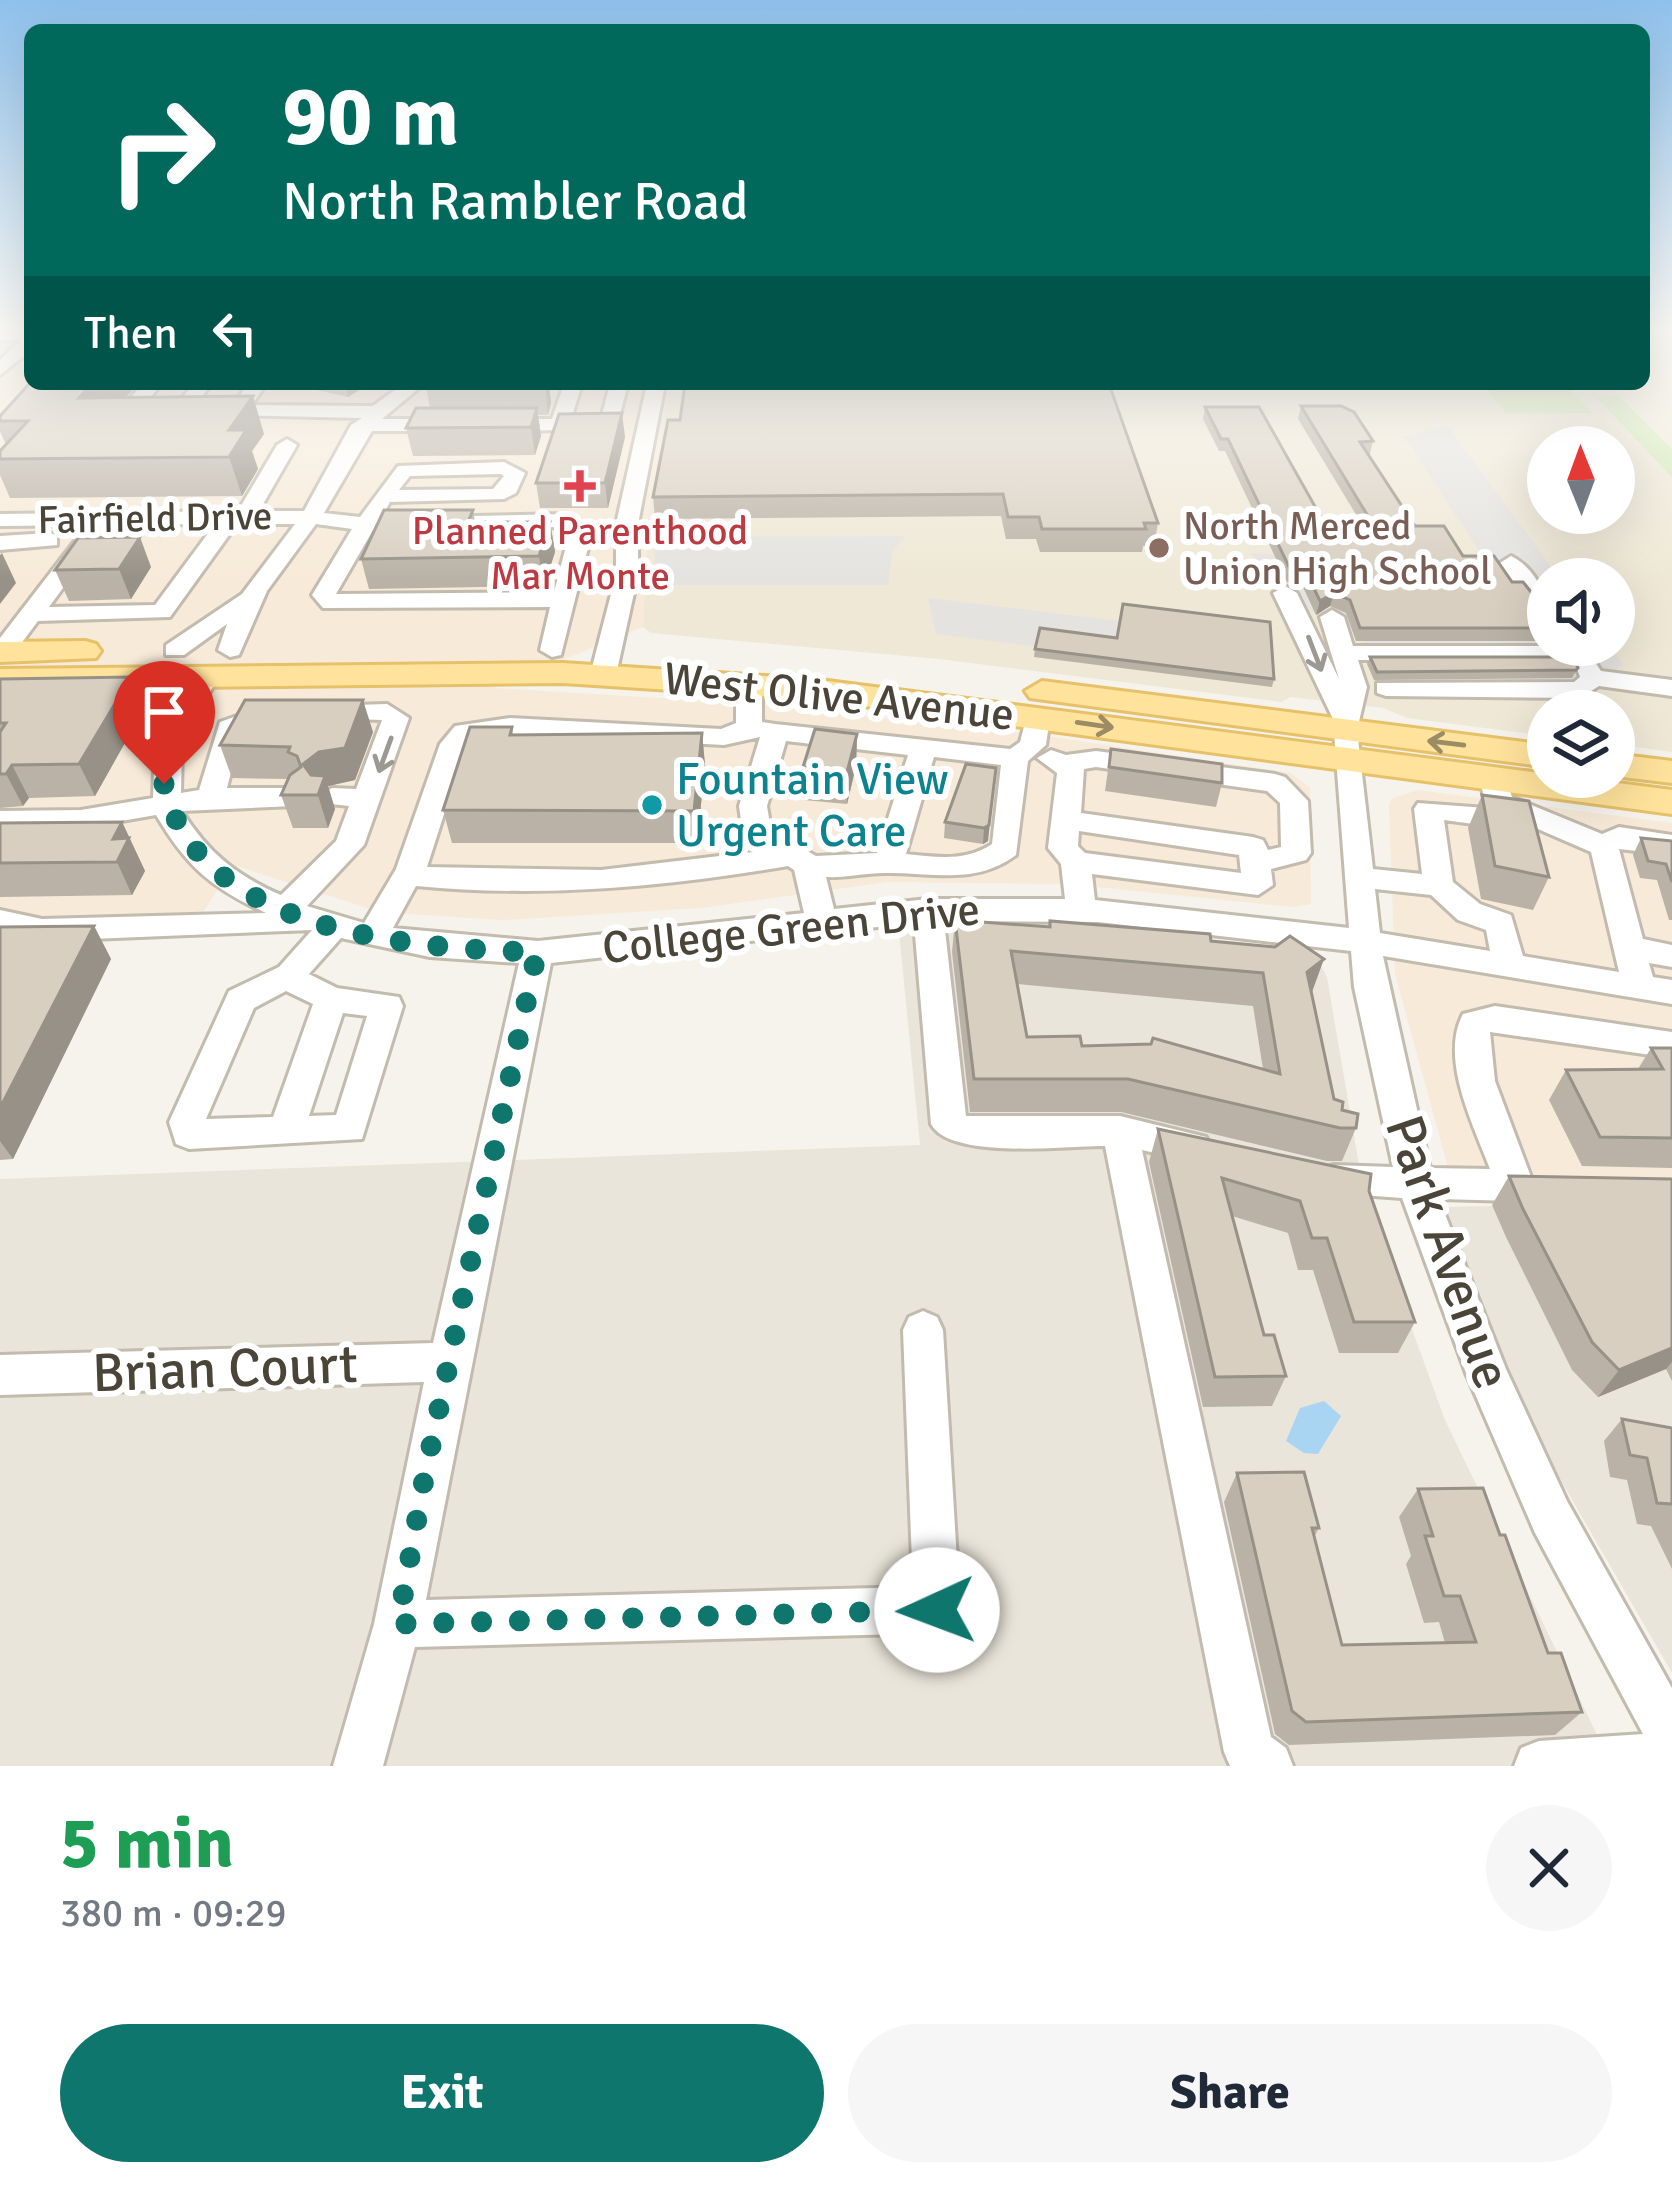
<!DOCTYPE html>
<meta charset="utf-8">
<style>
body{margin:0;font-family:Signika,sans-serif;background:#f6f6f7;color:#1f2937;height:100vh;display:flex;flex-direction:column;font-size:45px;white-space:nowrap}
*{box-sizing:border-box;margin:0}
p{font-size:39px;color:#747a83}
.icon{flex:none;width:66px;height:66px;fill:none;stroke:currentColor;stroke-width:2;stroke-linecap:round;stroke-linejoin:round}
.map{position:relative;height:1766px;overflow:hidden}
.drawer{display:flex;flex-direction:column;background:#fff;flex:1}
.drawer>*{flex:none}
.hud{position:absolute;left:24px;top:24px;width:1626px;height:366px;border-radius:18px;box-shadow:0 12px 48px #0002;background:#00695c;color:#fff;overflow:hidden}
.needle{width:78px;rotate:359deg}
.fabs{position:absolute;left:1527px;top:426px;display:grid;gap:24px}
.fabs a{display:grid;place-items:center;width:108px;height:108px;border-radius:50%;background:#fff;box-shadow:0 12px 48px #0002;font-size:60px}
.pin{position:absolute;display:grid;place-items:center;width:102px;height:102px;color:#fff;margin:-123px -51px;border-radius:50% 50% 50% 0;rotate:-45deg;box-shadow:0 0 12px #0007}
.pin .icon{rotate:45deg}
.me{position:absolute;width:132px;margin:-66px;rotate:268deg;stroke-linejoin:round;filter:drop-shadow(0 0 9px #0008)}
.turn{display:flex;align-items:center;gap:42px;height:252px;padding:0 60px;font-size:54px}
.turn .icon{width:156px;height:156px;stroke-width:2.5}
.turn b{display:block;font-size:84px;line-height:102px}
.then{display:flex;align-items:center;height:114px;padding:0 60px;background:#0003;gap:24px;font-size:45px}
.round{display:grid;place-items:center;flex:none;width:126px;height:126px;border-radius:63px;background:#f6f6f7}
.head{display:flex;align-items:center;justify-content:space-between;height:204px;padding:0 60px}
h1{font-size:72px;font-weight:800;line-height:90px;color:#1e9e55}
.cta{display:flex;gap:24px;margin-top:auto;padding:24px 60px}
.cta a{flex:1;height:138px;border-radius:72px;background:#0f766e;color:#fff;font-size:48px;font-weight:800;line-height:138px;text-align:center}
.cta a+a{background:#f6f6f7;color:#1f2937}
.map>svg:first-child{display:block}
.residential{fill:#eae5da}
.commercial{fill:#f7ead8}
.education{fill:#efe8d6;fill-rule:evenodd}
.green{fill:#d2eab5}
.parking{fill:#e5e3e0}
.water{fill:#a9d4f2}
.lines{fill:none;stroke-linecap:round;stroke-linejoin:round}
.minor-casing{stroke:#c2bbae;stroke-width:6}
.major-casing{stroke:#e6c16a;stroke-width:6}
.minor{fill:#fff;fill-rule:evenodd}
.major{fill:#ffe39c;fill-rule:evenodd}
.wall{fill:#bab2a6;fill-rule:evenodd}
.shaded-wall{fill:#979187}
.building{fill:#d8cfc1;stroke:#979187;stroke-width:3;fill-rule:evenodd}
.oneway{stroke:#9c9892}
.oneway2{stroke:#9c8c66}
.route{stroke:#0f766e;stroke-width:21;stroke-dasharray:0 37.8}
.health-dot{fill:#e0444e;stroke:#fff;stroke-width:4.5}
.education-dot{fill:#8d6e63;stroke:#fff;stroke-width:4.5}
.culture-dot{fill:#0f9aa8;stroke:#fff;stroke-width:4.5}
.labels{text-anchor:middle;dominant-baseline:central;stroke-width:12;stroke-linejoin:round;paint-order:stroke}
.far-street-label{font-size:39px;fill:#4b4439;stroke:#fff}
.far-education-label{font-size:39px;fill:#785e54;stroke:#fff;text-anchor:start}
.far-health-label{font-size:39px;fill:#be3a42;stroke:#fff}
.street-label{font-size:45px;fill:#4b4439;stroke:#fff}
.culture-label{font-size:45px;fill:#0d838f;stroke:#fff;text-anchor:start}
.near-street-label{font-size:54px;fill:#4b4439;stroke:#fff}
</style>
<div class="map">
<svg width="1672" height="1766" viewBox="0 0 1672 1766">
<rect width="100%" height="100%" fill="#f6f3ec"/>
<g class="residential">
<polygon points="1088,929 1320,964 1327,977 1365,1200 1445,1420 1612,1766 0,1766 0,1179 920,1145 899,932"/>
<polygon points="1672,1202 1672,1673 1522,1413 1465,1281 1446,1207"/>
</g>
<g class="commercial">
<polygon points="0,332 30,332 30,384 670,384 648,517 643,627 494,688 740,703 1033,734 1291,773 1310,788 1311,904 1291,907 1067,884 887,882 701,908 503,920 380,912 233,865 201,916 0,921"/>
<polygon points="1417,790 1672,823 1672,1178 1452,1182 1395,974 1389,805 1391,799"/>
</g>
<path class="education" d="M1644,332H1672V752L1614,744V711H1548V736L1407,718L1383,708L1291,697L1281,702L939,659L651,633L643,627L648,517L670,384H1644ZM1548,447H1614V513H1548ZM1548,579H1614V645H1548Z"/>
<g class="green">
<polygon points="1482,384 1565,384 1592,413 1506,413"/>
<polygon points="1619,396 1672,449 1672,477 1596,397"/>
</g>
<g class="parking">
<polygon points="1447,425 1560,579 1548,579 1548,645 1609,645 1624,666 1562,686 1384,684 1356,629 1310,612 1302,595 1281,585 1250,553 1488,564 1404,437"/>
<polygon points="906,536 892,552 888,585 653,585 656,537"/>
<polygon points="928,598 1268,639 1275,676 936,634"/>
</g>
<polygon class="water" points="1324,1401 1341,1416 1318,1454 1304,1453 1286,1441 1300,1408"/>
<g class="lines">
<g class="minor-casing">
<g id="minor">
<polygon points="0,332 30,332 30,351 0,375 0,360 21,340 0,340"/>
<polygon points="142,384 161,384 140,411 172,411 193,384 211,384 185,421 118,421 115,417"/>
<path d="M248,384H266L252,405L373,406L403,384H424L382,419H447L457,425L447,431H372L324,513L360,517L398,466L504,462L525,473L516,493L504,499L390,502L381,518L567,514L593,528L561,655L552,657L540,650L550,607L323,608L312,595L352,529L316,524L267,591L239,655L230,657L218,650L227,624L184,655H166V645L242,594L295,524H237L170,617L38,621L11,657L0,659V638L74,542H90L93,547L49,607L155,605L215,524L0,526V514L238,511L277,445L287,439L297,445L259,511H304L351,425L362,418L232,415L229,411ZM410,476L501,474L504,476L493,489L399,490ZM563,527L570,531L554,592L336,594L373,530Z"/>
<polygon points="564,384 582,384 571,419 601,419 610,384 628,384 616,429 501,431 491,425 501,419 552,419"/>
<polygon points="647,384 665,384 638,524 638,575 616,675 603,683 590,675 616,575 616,524"/>
<polygon points="49,533 57,535 57,545 0,550 0,536"/>
<path d="M1511,556C1535,568 1548,595 1548,621L1540,619L1500,563Z"/>
<path d="M1285,586L1297,593L1339,679L1320,617L1332,610L1344,617L1353,646H1575L1584,648L1585,657L1593,659L1601,671L1672,680V696L1599,686L1580,698L1386,696L1377,693V683L1574,682L1580,677L1574,660H1358L1367,687L1357,730L1373,869L1422,874L1414,809L1418,803L1486,808L1480,778L1494,769L1504,772L1512,797L1602,834L1619,827L1672,835V855L1619,849L1643,939L1672,945V967L1649,963L1653,977L1672,980V1004L1383,956L1430,1168L1490,1169C1474,1126 1439,1059 1463,1014L1495,1006L1672,1032V1058L1490,1032L1495,1081L1534,1185L1528,1196L1515,1201L1439,1199L1506,1369L1567,1501L1672,1688V1766H1514L1521,1748L1539,1741L1643,1734L1535,1533L1466,1373L1402,1198L1320,1192L1315,1181L1320,1170L1333,1165L1393,1167L1354,987L1351,951L1098,922L944,921L966,1116H1120L1206,1137L1211,1147L1206,1157L1193,1162L1142,1150L1271,1737L1286,1748L1293,1766H1230L1224,1752L1105,1146C1066,1146 950,1160 931,1124L914,923L551,963L426,1600L913,1587L903,1330L909,1317L923,1311L937,1317L943,1330L960,1610L954,1627L937,1633L415,1647L383,1766H333L374,1624L424,1382L0,1395V1355L433,1343L519,963L430,957L341,938L309,974L337,988L399,997L403,1006L362,1139L189,1149L176,1144L169,1122L229,991L279,967L312,930L42,941L0,932V910L42,919L266,913C211,888 187,867 156,815L81,828L0,829V811L81,810L153,798L155,745L197,670L206,667L219,675L182,745L181,793L199,790L220,722L265,706L278,714L241,733L227,788H294L308,797L294,806L182,811C207,852 237,876 281,895L336,841L349,806L322,803L318,797L332,788L356,789L382,720L322,718L318,712L322,706L387,704L409,718L364,845L307,906L364,923L396,869L440,744L455,726L510,718L721,729L736,723V684L749,676L762,684V722L775,724L1010,749L1020,742L1028,711L1037,709L1050,717L1046,745L1028,761L1016,855C974,886 932,872 884,873C865,873 846,878 826,877L834,909L928,899H1065L1061,864L1048,848L1057,773L1037,758L1051,750L1066,755L1096,751L1275,774L1285,777L1308,801L1311,853L1306,860L1271,869L1273,885L1258,895L1092,874L1095,900L1349,928L1333,719L1273,593ZM510,734L724,745L760,737L739,806L743,835L762,851L601,870L427,867L466,746L472,739ZM786,741L908,755L877,853L816,856L771,830L767,806ZM934,757L1001,765L992,844C966,862 936,857 906,854ZM1096,767L1267,791L1280,803L1281,847L1268,850L1263,840L1253,837L1081,813L1084,769ZM1444,820L1503,828L1517,820L1591,852L1619,972L1523,956L1511,915L1480,904L1453,882ZM1079,831L1239,855L1241,873L1085,853L1078,846ZM788,866L794,870L804,913L538,941L393,928L416,886C543,898 664,887 788,866ZM1375,889L1431,895L1458,920L1486,930L1490,951L1380,933ZM286,991L313,1004L273,1117L206,1119L254,1008ZM343,1013L367,1016L336,1115L309,1116Z"/>
</g>
</g>
<g class="major-casing">
<g id="major">
<polygon points="85,641 96,644 101,651 96,658 0,662 0,642"/>
<polygon points="563,663 812,679 1672,790 1672,814 812,699 563,683 0,689 0,669"/>
<polygon points="1042,681 1548,745 1548,767 1030,698 1025,691"/>
<polygon points="1614,754 1672,761 1672,783 1614,776"/>
</g>
</g>
<use href="#minor" class="minor"/>
<use href="#major" class="major"/>
</g>
<g class="wall">
<polygon points="137,384 126,397 264,434 252,451 258,469 242,496 10,498 0,475 0,451 6,445 0,431 0,416"/>
<polygon points="311,384 369,384 348,397 312,389"/>
<polygon points="549,384 551,403 548,415 538,415 541,436 535,455 413,456 406,428 430,408 426,387"/>
<polygon points="1301,406 1373,441 1370,454 1368,454 1415,526 1463,556 1512,582 1548,613 1548,641 1356,641 1346,613 1330,606 1316,615 1303,587 1287,582 1225,451 1219,451 1203,419 1205,407 1326,526 1363,526 1298,419"/>
<polygon points="680,420 1158,523 1154,546 1143,546 1142,552 1040,552 1036,539 1006,539 1001,516 655,519 653,497"/>
<polygon points="625,437 608,508 540,508 536,483"/>
<polygon points="473,510 475,522 550,522 555,552 544,586 369,589 361,559"/>
<polygon points="151,567 131,599 69,601 55,570"/>
<polygon points="1035,649 1274,679 1272,687 1034,657"/>
<polygon points="1370,657 1578,668 1572,678 1374,680 1367,664"/>
<polygon points="0,679 144,709 95,796 29,798 23,806 0,808"/>
<polygon points="512,727 513,735 702,733 705,765 697,843 452,843 443,810"/>
<polygon points="373,732 355,780 328,786 335,809 328,828 293,828 281,795 288,779 232,778 220,745"/>
<polygon points="857,734 856,766 847,804 804,800 803,767"/>
<polygon points="1111,749 1222,783 1216,807 1105,791"/>
<polygon points="966,764 988,841 983,844 944,838 945,822"/>
<polygon points="1482,795 1549,877 1533,910 1481,899 1468,828"/>
<polygon points="122,822 145,871 132,895 0,897 0,823"/>
<polygon points="1641,838 1672,841 1672,920 1669,920 1657,880 1640,878 1633,855"/>
<path d="M955,920L1211,941L1312,992L1334,1099L1356,1128L1342,1161H1327L1121,1112H970L952,952ZM1017,984L1253,1006L1263,1069L1027,1037Z"/>
<polygon points="94,926 111,959 13,1159 0,1160 0,927"/>
<polygon points="1651,1048 1672,1048 1672,1168 1582,1166 1549,1100 1566,1070 1638,1069"/>
<polygon points="1158,1129 1369,1191 1415,1322 1398,1353 1339,1353 1313,1270 1298,1270 1288,1233 1232,1216 1264,1335 1286,1376 1272,1406 1203,1407 1149,1162"/>
<polygon points="1509,1176 1672,1179 1672,1381 1666,1369 1598,1397 1572,1370 1506,1237 1492,1205"/>
<polygon points="1622,1419 1672,1428 1672,1569 1651,1526 1637,1524 1627,1480 1610,1477 1604,1441"/>
<polygon points="1237,1473 1319,1528 1314,1537 1342,1645 1445,1643 1439,1622 1424,1623 1406,1564 1411,1556 1399,1517 1418,1489 1500,1535 1548,1653 1582,1712 1555,1735 1289,1745 1275,1734 1224,1502"/>
</g>
<g class="shaded-wall">
<polygon points="92,384 137,384 94,435 79,398"/>
<polygon points="345,384 369,384 348,397"/>
<polygon points="545,384 549,384 551,403 548,415"/>
<polygon points="253,396 264,434 252,451 258,469 242,496 229,457 229,430"/>
<polygon points="537,408 541,436 535,455 531,427"/>
<polygon points="622,413 625,437 608,508 605,483"/>
<polygon points="550,522 555,552 544,586 539,556"/>
<polygon points="140,537 151,567 131,599 119,569"/>
<polygon points="2,553 16,583 0,604 0,555"/>
<polygon points="1334,593 1330,606 1316,615 1320,601"/>
<polygon points="131,677 144,709 95,796 79,764"/>
<polygon points="363,700 373,732 355,780 328,786 335,809 328,828 318,795 303,764"/>
<polygon points="702,733 705,765 697,843 694,811"/>
<polygon points="857,734 856,766 847,804 847,772"/>
<polygon points="12,765 29,798 23,806 6,774"/>
<polygon points="996,768 988,841 983,844 984,828"/>
<polygon points="122,822 145,871 132,895 117,862 113,839"/>
<polygon points="94,926 111,959 13,1159 0,1141 0,1108"/>
<polygon points="1324,959 1312,992 1296,1004 1307,972"/>
<polygon points="1672,1348 1672,1362 1666,1369 1598,1397 1619,1370"/>
</g>
<g class="building">
<polygon points="30,383 92,384 79,398 253,396 229,430 246,430 229,457 0,459 0,451 28,421 0,421 0,416"/>
<polygon points="427,384 545,384 544,387 426,387"/>
<polygon points="685,384 1109,384 1158,523 1144,523 1146,529 1042,529 1039,517 1008,517 1003,494 653,497 668,420 680,420"/>
<polygon points="1301,406 1341,406 1354,412 1373,441 1360,442 1415,526 1444,526 1463,556 1494,556 1512,582 1523,582 1548,613 1548,628 1360,628 1350,600 1334,593 1320,601 1307,574 1290,569 1228,439 1221,439 1205,407 1259,407 1326,526 1374,526"/>
<polygon points="416,408 537,408 531,427 406,428"/>
<polygon points="622,413 605,483 536,483 559,414"/>
<polygon points="384,510 473,510 468,522 550,522 539,556 361,559"/>
<polygon points="140,537 119,569 55,570 78,538"/>
<polygon points="1123,604 1270,622 1274,679 1035,649 1040,628 1117,638"/>
<polygon points="1370,657 1573,657 1578,668 1576,670 1377,672"/>
<polygon points="131,677 79,764 12,765 6,774 0,774 0,732 6,723 0,723 0,679"/>
<polygon points="245,700 363,700 345,748 319,752 303,764 311,775 325,776 318,795 281,795 290,775 301,767 297,756 288,752 290,747 220,745"/>
<polygon points="470,727 512,727 510,735 702,733 694,811 443,810"/>
<polygon points="815,729 857,734 847,772 803,767"/>
<polygon points="1111,749 1222,764 1222,783 1109,767"/>
<polygon points="966,764 996,768 989,825 984,828 945,822"/>
<polygon points="1482,795 1529,801 1549,877 1495,866"/>
<polygon points="122,822 113,839 129,838 117,862 0,863 0,823"/>
<polygon points="1641,838 1672,841 1672,882 1666,864 1648,861"/>
<path d="M955,920L1050,927V921L1210,934L1211,941L1275,947L1290,936L1324,959L1307,972L1334,1099L1343,1102L1342,1110L1358,1114L1356,1128H1340L1128,1079H974ZM1011,951L1263,973L1280,1074L1153,1038L1151,1044L1082,1046L1080,1036L1027,1037Z"/>
<polygon points="94,926 0,1108 0,927"/>
<polygon points="1651,1048 1672,1048 1672,1138 1600,1137 1566,1070 1663,1069"/>
<polygon points="1158,1129 1371,1174 1369,1191 1415,1322 1354,1322 1327,1238 1312,1238 1300,1201 1222,1178 1264,1335 1274,1335 1286,1376 1215,1377"/>
<polygon points="1509,1176 1672,1179 1672,1348 1619,1370 1592,1342 1523,1209"/>
<polygon points="1622,1419 1672,1428 1672,1504 1657,1503 1647,1458 1630,1455"/>
<polygon points="1304,1472 1319,1528 1312,1528 1342,1645 1476,1642 1460,1596 1444,1596 1425,1536 1433,1536 1418,1489 1483,1488 1500,1535 1505,1535 1548,1653 1561,1653 1582,1712 1306,1722 1292,1711 1237,1473"/>
</g>
<defs><path id="oneway-shaft" d="M-6 0H5M1.5-3L5.5 0L1.5 3" fill="none" stroke-width="1.6" stroke-linecap="round" stroke-linejoin="round" transform="scale(3)"/></defs>
<g class="oneway">
<use href="#oneway-shaft" transform="translate(1315 654) rotate(69)"/>
<use href="#oneway-shaft" transform="translate(385 755) rotate(110)"/>
</g>
<g class="oneway2">
<use href="#oneway-shaft" transform="translate(1095 725) rotate(8)"/>
<use href="#oneway-shaft" transform="translate(1446 743) rotate(-173)"/>
</g>
<linearGradient id="sky" x2="0" y2="1"><stop stop-color="#8fc1ec"/><stop offset="0.57" stop-color="#fbfaf6"/><stop offset="1" stop-color="#fbfaf6" stop-opacity="0"/></linearGradient>
<rect width="1672" height="579" fill="url(#sky)"/>
<g class="lines">
<path class="route" d="M164,784C196,932 413,949 537,952L425,1474L398,1624L937,1610"/>
</g>
<path class="health-dot" d="M574 468h12v12h12v12h-12v12h-12v-12h-12v-12h12z"/>
<circle class="education-dot" cx="1159" cy="548" r="12"/>
<circle class="culture-dot" cx="652" cy="805" r="12"/>
<g class="labels">
<g class="far-street-label">
<text transform="translate(155 518) rotate(-1)">Fairfield Drive</text>
</g>
<g class="far-education-label">
<text x="1183" y="526">North Merced<tspan x="1183" dy="45">Union High School</tspan></text>
</g>
<g class="far-health-label">
<text x="580" y="531">Planned Parenthood<tspan x="580" dy="45">Mar Monte</tspan></text>
</g>
<g class="street-label">
<text transform="translate(839 697) rotate(6)">West Olive Avenue</text>
<text transform="translate(791 929) rotate(-6)">College Green Drive</text>
</g>
<g class="culture-label">
<text x="676" y="779">Fountain View<tspan x="676" dy="52">Urgent Care</tspan></text>
</g>
<g class="near-street-label">
<text transform="translate(1448 1252) rotate(71)">Park Avenue</text>
<text transform="translate(225 1369) rotate(-2)">Brian Court</text>
</g>
</g>
</svg>
<div class="fabs">
<a><svg class="needle" viewBox="-14 -14 28 28"><path d="M0-13l5 13h-10z" fill="#e53935"/><path d="M0 13l5-13h-10z" fill="#747a83"/></svg></a>
<a><svg class="icon" aria-label="sound" viewBox="0 0 24 24"><path d="M4 9h4l5-4v14l-5-4H4zM17 9q2 3 0 6"/></svg></a>
<a><svg class="icon" aria-label="layers" viewBox="0 0 24 24"><path d="M12 4l9 5-9 5-9-5zM3 14l9 5 9-5"/></svg></a>
</div>
<div class="pin" style="left:164px;top:784px;background:#d93025"><svg class="icon" aria-label="arrive" viewBox="0 0 24 24"><path d="M6 21V4h12l-3 4 3 4H6"/></svg></div>
<svg class="me" style="left:937px;top:1610px" viewBox="-20 -20 40 40"><circle r="19" fill="#fff"/><path d="M0-13L10 11 0 6-10 11z" fill="#0f766e"/></svg>
<div class="hud">
<div class="turn"><svg class="icon" aria-label="right" viewBox="0 0 24 24"><path d="M7 20v-9h11M14 6l5 5-5 5"/></svg><div><b>90 m</b>North Rambler Road</div></div>
<div class="then">Then<svg class="icon" aria-label="left" viewBox="0 0 24 24"><path d="M17 20v-9H6M10 6l-5 5 5 5"/></svg></div>
</div>
</div>
<section class="drawer">
<div class="head"><div><h1>5 min</h1><p>380 m · 09:29</p></div><a class="round"><svg class="icon" aria-label="close" viewBox="0 0 24 24"><path d="M6 6l12 12M18 6L6 18"/></svg></a></div>
<div class="cta"><a>Exit</a><a>Share</a></div>
</section>
